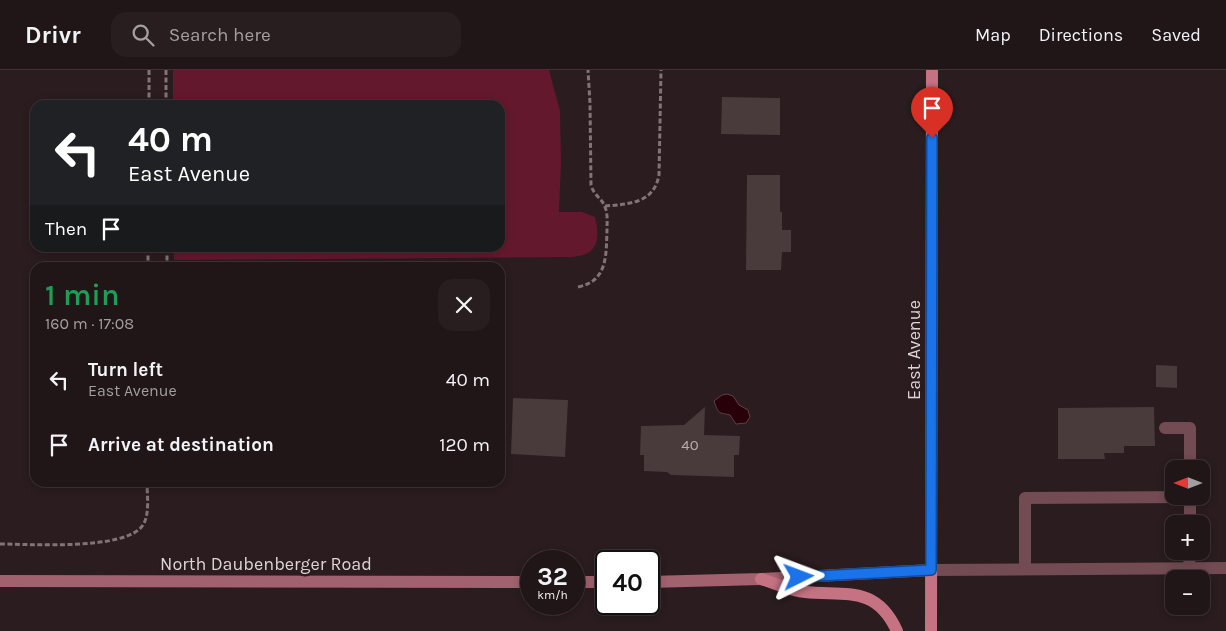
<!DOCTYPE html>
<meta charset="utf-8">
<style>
body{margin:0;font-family:Karla,sans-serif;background:#281e20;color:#f1f3f6;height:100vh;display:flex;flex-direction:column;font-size:19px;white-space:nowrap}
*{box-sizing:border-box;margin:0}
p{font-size:16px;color:#a29fa1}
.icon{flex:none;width:28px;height:28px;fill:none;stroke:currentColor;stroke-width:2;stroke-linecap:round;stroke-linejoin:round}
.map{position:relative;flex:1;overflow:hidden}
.side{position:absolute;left:30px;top:192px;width:475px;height:225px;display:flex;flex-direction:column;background:#201517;border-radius:15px;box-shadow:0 2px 8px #0003,0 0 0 1px #3d3436}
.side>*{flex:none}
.hud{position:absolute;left:30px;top:30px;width:475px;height:152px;border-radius:15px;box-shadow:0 2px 8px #0003,0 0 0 1px #3d3436;background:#202124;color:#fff;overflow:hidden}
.needle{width:32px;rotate:270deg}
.controls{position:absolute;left:1165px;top:390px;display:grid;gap:10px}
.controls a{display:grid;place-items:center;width:45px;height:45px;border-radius:10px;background:#201517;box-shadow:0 2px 8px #0003,0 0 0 1px #3d3436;font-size:25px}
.speed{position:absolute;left:520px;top:480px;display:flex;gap:10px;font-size:25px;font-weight:700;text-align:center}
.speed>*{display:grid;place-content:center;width:65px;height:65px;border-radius:50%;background:#201517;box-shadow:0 2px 8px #0003,0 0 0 1px #3d3436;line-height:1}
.speed small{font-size:12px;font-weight:400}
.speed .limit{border:2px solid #111;border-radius:8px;background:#fff;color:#111}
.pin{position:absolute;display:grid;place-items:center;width:42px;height:42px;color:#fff;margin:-51px -21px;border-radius:50% 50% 50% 0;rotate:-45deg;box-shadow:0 0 5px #0007}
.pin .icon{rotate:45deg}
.me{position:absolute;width:55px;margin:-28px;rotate:87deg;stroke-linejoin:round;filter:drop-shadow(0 0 4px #0008)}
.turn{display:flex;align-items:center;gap:18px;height:105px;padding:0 15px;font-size:22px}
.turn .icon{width:65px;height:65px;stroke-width:2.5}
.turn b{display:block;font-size:35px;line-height:42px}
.then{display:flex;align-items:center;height:48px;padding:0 15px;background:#0003;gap:10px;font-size:19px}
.round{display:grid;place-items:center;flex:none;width:52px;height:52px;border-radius:15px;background:#281e20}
.headline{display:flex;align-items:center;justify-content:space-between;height:85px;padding:0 15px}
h1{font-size:30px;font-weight:600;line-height:38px;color:#1e9e55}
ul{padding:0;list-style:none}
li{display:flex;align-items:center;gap:15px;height:65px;padding:0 15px}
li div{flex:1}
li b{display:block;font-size:19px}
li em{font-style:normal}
header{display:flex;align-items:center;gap:30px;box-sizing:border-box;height:70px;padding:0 25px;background:#201517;border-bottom:1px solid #3d3436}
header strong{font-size:24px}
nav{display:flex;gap:28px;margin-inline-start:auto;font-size:18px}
.search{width:350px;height:45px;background:#281e20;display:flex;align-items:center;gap:12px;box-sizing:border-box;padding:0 18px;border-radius:15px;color:#a29fa1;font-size:19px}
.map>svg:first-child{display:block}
.green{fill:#63182d}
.water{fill:#28000a;stroke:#5f4047}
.building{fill:#493a3c}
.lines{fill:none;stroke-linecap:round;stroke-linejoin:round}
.path{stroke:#807476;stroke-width:3;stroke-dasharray:5 2.5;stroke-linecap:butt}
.lane{stroke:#734b52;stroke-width:12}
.street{stroke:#734b52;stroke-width:12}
.secondary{stroke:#a1616e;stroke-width:12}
.primary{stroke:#c57283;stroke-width:12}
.route-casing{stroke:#114b97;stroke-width:12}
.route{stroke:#1a73e8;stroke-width:9}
.labels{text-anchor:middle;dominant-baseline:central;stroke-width:5;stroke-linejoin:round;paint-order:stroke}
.number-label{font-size:15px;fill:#b9aeb0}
.street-label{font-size:18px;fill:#ded5d6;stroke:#2a1c1f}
</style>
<header>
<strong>Drivr</strong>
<div class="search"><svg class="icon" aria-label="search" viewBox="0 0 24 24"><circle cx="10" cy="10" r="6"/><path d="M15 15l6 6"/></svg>Search here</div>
<nav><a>Map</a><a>Directions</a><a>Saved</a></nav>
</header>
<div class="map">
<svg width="1226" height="561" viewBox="0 0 1226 561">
<rect width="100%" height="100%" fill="#2a1c1f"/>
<path class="green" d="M173,0H549L560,41L561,92L559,142H582L595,147C601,171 597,186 570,187L174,190V178H500V35H173Z"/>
<path class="water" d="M727,324L733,326L739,335L748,340L750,347L746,353L736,354L730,345C718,342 719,345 714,331L722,325Z"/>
<g class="building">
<polygon points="722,27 780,28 780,65 721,64"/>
<polygon points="747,105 780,105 780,142 782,142 782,160 791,160 791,182 782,182 781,200 746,200"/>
<polygon points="1156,295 1177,296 1177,318 1156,317"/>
<polygon points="513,328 568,330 565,387 511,384"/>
<polygon points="705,337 704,365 740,366 739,385 734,385 734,407 671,405 667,402 644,401 644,385 640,385 641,356 684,355"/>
<polygon points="1154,337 1155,376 1124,376 1124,383 1104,383 1105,389 1058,389 1058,338"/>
</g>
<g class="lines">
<g class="path">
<polyline points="166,0 166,35"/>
<polyline points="149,35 149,0"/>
<path d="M605,136C630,134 654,133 659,105L661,0"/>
<polyline points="167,178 167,198"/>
<polyline points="148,198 148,178"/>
<path d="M578,217C608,211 606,185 607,160C607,153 608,144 605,137C602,128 594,126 591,115L590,33L588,0"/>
<path d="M0,474C29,474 126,481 143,455C150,444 147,425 147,412"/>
</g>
<g class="lane">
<polyline points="1165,358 1190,358 1190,399"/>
<polyline points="1190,454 1190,426"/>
<polyline points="1189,498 1190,481"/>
<polyline points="1025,499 1025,428 1190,427"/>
</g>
<polyline class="street" points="931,500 1226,498"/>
<g class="secondary">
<polyline points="0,511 531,512"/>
<polyline points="574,512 606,512"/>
<polyline points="649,512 761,509 931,500"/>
</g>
<g class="primary">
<path d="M761,509C775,513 791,521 805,522C846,526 876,515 897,561"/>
<polyline points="931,561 932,0"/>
</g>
</g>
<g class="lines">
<g class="route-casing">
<polyline id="route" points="799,507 931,500 932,68"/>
</g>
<use href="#route" class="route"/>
</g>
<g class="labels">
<g class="number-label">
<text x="690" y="375">40</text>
</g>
<g class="street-label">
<text transform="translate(914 280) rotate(-90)">East Avenue</text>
<text x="266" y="494">North Daubenberger Road</text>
</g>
</g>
</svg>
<div class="controls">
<a><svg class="needle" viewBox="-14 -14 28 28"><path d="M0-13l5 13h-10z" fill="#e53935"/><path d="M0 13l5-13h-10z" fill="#a29fa1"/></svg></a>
<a>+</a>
<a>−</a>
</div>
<div class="speed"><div>32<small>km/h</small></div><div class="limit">40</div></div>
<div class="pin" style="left:932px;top:68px;background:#d93025"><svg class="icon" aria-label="arrive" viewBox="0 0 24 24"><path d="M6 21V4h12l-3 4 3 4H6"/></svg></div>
<svg class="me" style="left:799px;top:507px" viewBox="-20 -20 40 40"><path d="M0-17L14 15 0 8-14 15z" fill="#1a73e8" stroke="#fff" stroke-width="4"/></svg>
<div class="hud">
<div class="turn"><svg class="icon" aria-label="left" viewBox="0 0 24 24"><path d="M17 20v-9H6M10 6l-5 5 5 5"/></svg><div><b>40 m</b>East Avenue</div></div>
<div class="then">Then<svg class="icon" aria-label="arrive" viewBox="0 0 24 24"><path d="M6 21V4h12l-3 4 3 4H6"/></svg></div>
</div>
<section class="side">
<div class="headline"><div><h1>1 min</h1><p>160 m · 17:08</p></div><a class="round"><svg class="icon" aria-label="close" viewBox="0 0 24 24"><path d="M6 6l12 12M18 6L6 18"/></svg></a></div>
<ul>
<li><svg class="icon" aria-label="left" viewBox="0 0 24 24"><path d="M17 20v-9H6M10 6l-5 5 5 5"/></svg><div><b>Turn left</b><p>East Avenue</p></div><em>40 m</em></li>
<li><svg class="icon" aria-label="arrive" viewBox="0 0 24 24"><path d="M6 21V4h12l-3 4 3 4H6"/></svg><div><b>Arrive at destination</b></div><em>120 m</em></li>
</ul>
</section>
</div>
